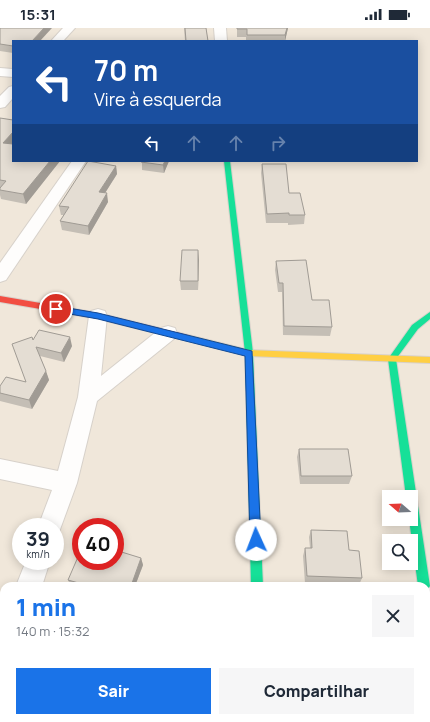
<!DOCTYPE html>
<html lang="pt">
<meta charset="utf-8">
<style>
body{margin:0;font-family:Manrope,sans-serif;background:#f6f6f7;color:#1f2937;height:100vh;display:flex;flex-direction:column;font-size:15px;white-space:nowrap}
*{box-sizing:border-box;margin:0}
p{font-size:13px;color:#747a83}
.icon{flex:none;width:22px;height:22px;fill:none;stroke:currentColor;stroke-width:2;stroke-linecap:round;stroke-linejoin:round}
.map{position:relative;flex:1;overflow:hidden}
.panel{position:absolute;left:0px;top:554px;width:430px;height:140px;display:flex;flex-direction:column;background:#fff;border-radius:12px 12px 0 0;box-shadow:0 2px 10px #0003}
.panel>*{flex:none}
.top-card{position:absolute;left:12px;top:12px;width:406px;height:122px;border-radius:0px;box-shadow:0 2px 10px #0003;background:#1a4fa0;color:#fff;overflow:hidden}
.needle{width:26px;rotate:289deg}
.controls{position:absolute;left:382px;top:462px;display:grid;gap:8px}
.controls a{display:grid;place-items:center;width:36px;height:36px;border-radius:0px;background:#fff;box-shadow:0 2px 10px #0003;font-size:20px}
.speed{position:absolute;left:12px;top:490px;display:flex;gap:8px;font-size:20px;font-weight:700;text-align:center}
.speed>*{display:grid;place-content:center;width:52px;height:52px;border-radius:50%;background:#fff;box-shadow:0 2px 10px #0003;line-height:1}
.speed small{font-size:10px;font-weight:400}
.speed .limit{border:6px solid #d22;background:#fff;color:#111}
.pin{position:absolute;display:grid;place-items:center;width:34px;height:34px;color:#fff;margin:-17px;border:2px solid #fff;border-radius:50%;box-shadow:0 1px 4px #0007}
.me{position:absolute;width:44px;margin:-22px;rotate:358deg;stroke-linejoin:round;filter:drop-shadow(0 0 3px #0008)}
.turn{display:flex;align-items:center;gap:14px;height:84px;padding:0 16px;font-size:18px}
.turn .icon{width:52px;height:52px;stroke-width:2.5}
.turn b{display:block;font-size:28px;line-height:34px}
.lanes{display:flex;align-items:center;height:38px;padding:0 16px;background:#0003;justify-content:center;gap:20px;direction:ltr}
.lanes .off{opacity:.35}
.round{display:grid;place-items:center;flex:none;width:42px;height:42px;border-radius:0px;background:#f6f6f7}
.summary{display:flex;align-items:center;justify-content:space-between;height:68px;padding:0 16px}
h1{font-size:24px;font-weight:800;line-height:30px;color:#1a73e8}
.primary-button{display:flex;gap:8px;margin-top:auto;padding:8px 16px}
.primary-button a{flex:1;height:46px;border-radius:0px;background:#1a73e8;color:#fff;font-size:16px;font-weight:800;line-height:46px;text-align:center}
.primary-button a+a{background:#f6f6f7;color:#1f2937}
.status{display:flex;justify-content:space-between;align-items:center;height:28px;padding:0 20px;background:#fff;direction:ltr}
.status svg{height:11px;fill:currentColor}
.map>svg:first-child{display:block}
.residential{fill:#f0e7da;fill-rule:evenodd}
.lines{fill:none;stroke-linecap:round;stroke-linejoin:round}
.street-casing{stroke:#d7d1ca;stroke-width:2}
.fast-casing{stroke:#d8d1ca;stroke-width:2}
.slow-casing{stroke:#d8d1ca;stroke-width:2}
.jam-casing{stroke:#d8d1ca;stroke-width:2}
.street{fill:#fefdfc;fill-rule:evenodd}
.fast{fill:#16e098;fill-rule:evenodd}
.slow{fill:#ffcf43;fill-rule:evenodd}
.jam{fill:#f24e42;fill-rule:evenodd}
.wall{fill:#c4beb5}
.shaded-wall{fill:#a09b94}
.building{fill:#e4ddd3;stroke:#a09b94}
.route{fill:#1a73e8;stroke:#114b97}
</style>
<div class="status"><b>15:31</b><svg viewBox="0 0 49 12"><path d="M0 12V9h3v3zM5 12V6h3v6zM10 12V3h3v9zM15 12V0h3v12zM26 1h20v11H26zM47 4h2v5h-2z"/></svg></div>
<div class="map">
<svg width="430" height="694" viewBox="0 0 430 694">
<rect width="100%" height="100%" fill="#f7f4ec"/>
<path class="residential" d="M0,0H430V694H0ZM13,13H417V133H13ZM389,469H411V491H389ZM21,499H55V533H21ZM81,499H115V533H81ZM389,513H411V535H389ZM4,558H426V690H4Z"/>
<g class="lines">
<g class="street-casing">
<g id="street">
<polygon points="63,0 75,0 63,13 51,13"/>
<polygon points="214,0 226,0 227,13 215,13"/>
<polygon points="0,40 13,41 13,49 0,48"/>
<polygon points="13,58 13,70 5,79 0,80 0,68 9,59"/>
<polygon points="72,133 86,133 6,252 0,254 0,235"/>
<polygon points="98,281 105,283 107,288 101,348 161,300 168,298 175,300 177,305 175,310 97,373 77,455 58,507 55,508 55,499 38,499 52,462 0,451 0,431 58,443 78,369 89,288 91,283"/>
<polygon points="26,533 50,533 42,558 16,558"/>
<polygon points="426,558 430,560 430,611 426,610"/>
<polygon points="4,616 4,652 0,654 0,618"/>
<rect x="248" y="690" width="28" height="4"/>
</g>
</g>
<g class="fast-casing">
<g id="fast">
<polygon points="224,133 230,133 253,325 263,558 251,558 245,325"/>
<polygon points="430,284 430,291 418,301 396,331 430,558 426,563 426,558 418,558 409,491 411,491 411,469 406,469 388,331 412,297"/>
</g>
</g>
<g class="slow-casing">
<polygon id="slow" points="188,307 249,322 430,329 430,335 249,328 185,312 184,310"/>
</g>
<g class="jam-casing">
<polygon id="jam" points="0,268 98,285 188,307 192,310 188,313 98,291 0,274"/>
</g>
<use href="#street" class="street"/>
<use href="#fast" class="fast"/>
<use href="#slow" class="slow"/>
<use href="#jam" class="jam"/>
</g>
<g class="wall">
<polygon points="0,0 13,13 13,25 0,23"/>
<polygon points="184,0 206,0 208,13 185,13"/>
<polygon points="237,0 288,0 285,13 246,13 246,9 237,9"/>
<polygon points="0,90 13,92 13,133 60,133 26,176 1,171 0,167"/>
<polygon points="142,133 169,133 164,145 142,142"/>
<polygon points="262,136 289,165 305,187 304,196 288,197 288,195 266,195 261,145"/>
<polygon points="116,138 117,146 105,165 108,174 89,207 62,202 60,193 64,187 61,187 59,178"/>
<polygon points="198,222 198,262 181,262 180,253"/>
<polygon points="276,233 312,272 332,299 330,308 283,307 282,264 278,264 275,242"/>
<polygon points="33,312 72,318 64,334 40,328 49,352 32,381 0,373 0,358 26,354"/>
<polygon points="299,421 352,448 349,456 300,456 297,429"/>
<polygon points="311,502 349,522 362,550 359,557 305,555 303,528 305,520 310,520 309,509"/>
<polygon points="141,530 143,537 135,558 71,558 68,552"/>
</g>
<g class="shaded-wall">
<polygon points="44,0 52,0 40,13 32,13"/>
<polygon points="287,0 288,0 285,13 285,7"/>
<polygon points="13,104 13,115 6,124 3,115"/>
<polygon points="50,133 60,133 26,176 23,166"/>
<polygon points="165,133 169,133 164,145 163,137"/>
<polygon points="116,138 117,146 100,173 99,164"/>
<polygon points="107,165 108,174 89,207 88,198"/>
<polygon points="198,222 199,232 198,262"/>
<polygon points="70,309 72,318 64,334 61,325"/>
<polygon points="46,343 49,352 32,381 29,372"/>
<polygon points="141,530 143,537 135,558 131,558"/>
<polygon points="46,690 53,690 52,694 48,694 45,691"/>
<polygon points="43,691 46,694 42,694"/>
</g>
<g class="building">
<polygon points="0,0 44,0 32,13 13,13 13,18 0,16"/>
<polygon points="185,0 206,0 208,13 186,13"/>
<polygon points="237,0 287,0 285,7 247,7 247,1 237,1"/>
<polygon points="0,90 13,92 13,104 3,115 13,116 13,133 50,133 23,166 0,162 0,160 6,153 0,152"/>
<polygon points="88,133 116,138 99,164 107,165 88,198 60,193 69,179 59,178"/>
<polygon points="142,133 165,133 163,137 141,134"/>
<polygon points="262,136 286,136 289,165 300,165 305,187 289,187 289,185 267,186"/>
<polygon points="182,222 198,222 198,253 180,253"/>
<polygon points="306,232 312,272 329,272 332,299 284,298 283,255 279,255 276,233"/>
<polygon points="39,302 70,309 61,325 36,319 46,343 29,372 0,365 0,358 6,349 26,354 12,316 32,309 33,312"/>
<polygon points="299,421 348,421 352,448 301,448"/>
<polygon points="311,502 347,503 349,522 359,523 362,550 307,548 305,520 312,520"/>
<polygon points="81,522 81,533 115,533 115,522 141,530 131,558 89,558 68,552"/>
<polygon points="25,690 46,690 45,691 43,691 42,694 24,694"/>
</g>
<polygon class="route" points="56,278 98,285 252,323 261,512 259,515 256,517 252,515 250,512 245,328 98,291 53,283 52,281"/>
</svg>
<div class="controls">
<a><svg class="needle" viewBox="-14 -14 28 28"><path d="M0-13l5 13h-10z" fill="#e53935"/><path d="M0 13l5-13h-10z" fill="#747a83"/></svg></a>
<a><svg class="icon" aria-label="search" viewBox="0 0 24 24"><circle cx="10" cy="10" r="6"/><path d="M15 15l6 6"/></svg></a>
</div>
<div class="speed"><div>39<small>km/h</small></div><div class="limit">40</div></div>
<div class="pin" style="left:56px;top:281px;background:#d93025"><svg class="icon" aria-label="arrive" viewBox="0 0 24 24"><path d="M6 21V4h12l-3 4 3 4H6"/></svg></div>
<svg class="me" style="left:256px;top:512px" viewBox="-20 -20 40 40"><circle r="19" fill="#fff"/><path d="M0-13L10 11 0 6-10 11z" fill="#1a73e8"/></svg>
<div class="top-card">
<div class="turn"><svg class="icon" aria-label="left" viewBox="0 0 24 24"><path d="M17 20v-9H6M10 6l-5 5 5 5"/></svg><div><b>70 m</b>Vire à esquerda</div></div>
<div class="lanes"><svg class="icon" aria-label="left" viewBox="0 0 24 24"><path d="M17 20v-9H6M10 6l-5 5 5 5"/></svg><svg class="icon off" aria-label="ahead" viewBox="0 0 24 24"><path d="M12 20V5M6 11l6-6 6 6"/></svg><svg class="icon off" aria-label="ahead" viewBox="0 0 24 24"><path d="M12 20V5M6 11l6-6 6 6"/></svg><svg class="icon off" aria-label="right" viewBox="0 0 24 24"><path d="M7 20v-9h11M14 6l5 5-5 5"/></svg></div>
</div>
<section class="panel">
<div class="summary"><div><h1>1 min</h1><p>140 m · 15:32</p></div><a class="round"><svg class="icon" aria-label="close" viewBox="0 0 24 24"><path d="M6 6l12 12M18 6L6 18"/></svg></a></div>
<div class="primary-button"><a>Sair</a><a>Compartilhar</a></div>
</section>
</div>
